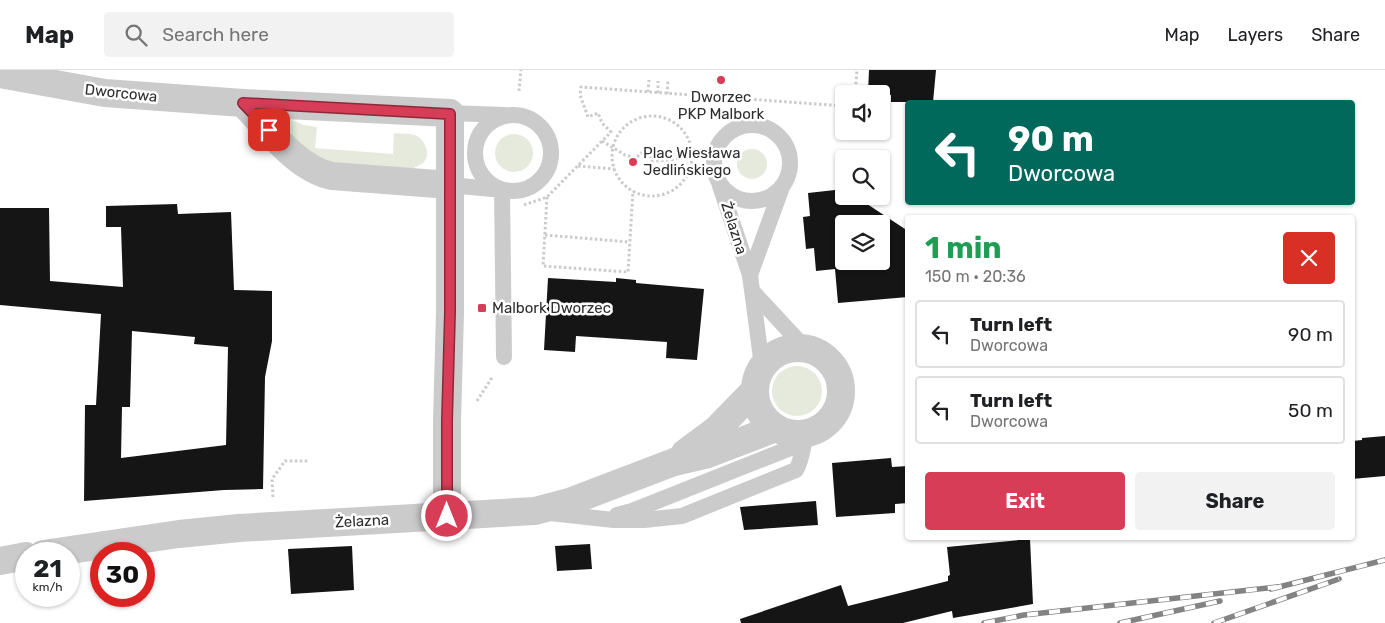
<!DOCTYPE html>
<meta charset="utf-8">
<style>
body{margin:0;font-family:Rubik,sans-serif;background:#f2f2f2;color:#202124;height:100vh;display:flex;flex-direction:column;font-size:19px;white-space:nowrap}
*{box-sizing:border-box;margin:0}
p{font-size:16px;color:#757577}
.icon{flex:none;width:28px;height:28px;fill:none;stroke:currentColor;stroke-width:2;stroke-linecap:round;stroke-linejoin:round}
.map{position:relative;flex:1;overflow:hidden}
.details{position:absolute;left:905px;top:145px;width:450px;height:325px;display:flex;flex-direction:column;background:#fff;border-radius:5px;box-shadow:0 1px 4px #0004}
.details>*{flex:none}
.guide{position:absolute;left:905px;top:30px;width:450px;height:105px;border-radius:5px;box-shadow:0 1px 4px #0004;background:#00695c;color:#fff;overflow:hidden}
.buttons{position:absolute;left:835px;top:15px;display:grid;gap:10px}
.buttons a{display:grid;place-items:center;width:55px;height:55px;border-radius:5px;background:#fff;box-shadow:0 1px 4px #0004;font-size:25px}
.speed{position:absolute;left:15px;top:472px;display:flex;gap:10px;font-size:25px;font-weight:700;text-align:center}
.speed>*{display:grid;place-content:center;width:65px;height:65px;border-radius:50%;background:#fff;box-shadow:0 1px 4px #0004;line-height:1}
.speed small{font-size:12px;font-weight:400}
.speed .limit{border:8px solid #d22;background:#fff;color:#111}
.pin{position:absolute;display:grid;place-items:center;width:42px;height:42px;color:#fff;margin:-21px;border-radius:10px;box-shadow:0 2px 8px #0006}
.me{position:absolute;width:55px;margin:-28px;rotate:0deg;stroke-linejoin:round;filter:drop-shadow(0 0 4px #0008)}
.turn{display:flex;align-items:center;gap:18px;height:105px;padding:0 20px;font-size:22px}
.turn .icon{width:65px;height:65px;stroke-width:2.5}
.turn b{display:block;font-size:35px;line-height:42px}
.round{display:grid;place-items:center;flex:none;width:52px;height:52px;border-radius:5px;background:#f2f2f2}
.head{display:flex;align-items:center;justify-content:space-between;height:85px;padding:0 20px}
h1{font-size:30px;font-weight:700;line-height:38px;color:#1e9e55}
.cta{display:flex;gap:10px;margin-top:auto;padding:10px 20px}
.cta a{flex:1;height:58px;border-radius:5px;background:#d83d57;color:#fff;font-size:20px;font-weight:700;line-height:58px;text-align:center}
.cta a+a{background:#f2f2f2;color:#202124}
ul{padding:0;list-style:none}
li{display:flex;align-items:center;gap:15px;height:68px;margin:0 10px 8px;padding:0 10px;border:2px solid #e0e0e0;border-radius:5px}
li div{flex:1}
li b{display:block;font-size:19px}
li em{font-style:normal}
header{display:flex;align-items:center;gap:30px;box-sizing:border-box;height:70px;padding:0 25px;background:#fff;border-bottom:1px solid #e0e0e0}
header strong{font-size:24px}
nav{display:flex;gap:28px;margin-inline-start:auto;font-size:18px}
.search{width:350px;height:45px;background:#f2f2f2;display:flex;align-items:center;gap:12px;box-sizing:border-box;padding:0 18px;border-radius:5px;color:#757577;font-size:19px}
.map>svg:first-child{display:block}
.green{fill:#e5eadd}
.building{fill:#151515;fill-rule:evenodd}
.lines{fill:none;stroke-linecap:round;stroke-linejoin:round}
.path{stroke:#cbcbcb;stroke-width:3;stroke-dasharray:2.5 2.5;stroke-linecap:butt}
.service{stroke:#cbcbcb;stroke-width:16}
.minor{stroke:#cbcbcb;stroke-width:28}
.rail-casing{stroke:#838383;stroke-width:5.5}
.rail{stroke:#fff;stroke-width:4;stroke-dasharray:11;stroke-linecap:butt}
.route-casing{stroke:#8c2839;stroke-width:12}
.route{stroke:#d83d57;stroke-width:9}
.poi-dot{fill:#d83d57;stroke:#fff;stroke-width:2}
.labels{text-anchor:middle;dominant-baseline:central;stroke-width:5;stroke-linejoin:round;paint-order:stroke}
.street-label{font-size:15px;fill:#2e2e2e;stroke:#fff}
.poi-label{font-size:15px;fill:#2e2e2e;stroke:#fff;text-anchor:start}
</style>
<header>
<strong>Map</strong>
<div class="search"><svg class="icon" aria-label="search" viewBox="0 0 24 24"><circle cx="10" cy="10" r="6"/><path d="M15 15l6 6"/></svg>Search here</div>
<nav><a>Map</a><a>Layers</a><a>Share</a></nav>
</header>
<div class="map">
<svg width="1385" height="553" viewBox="0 0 1385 553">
<rect width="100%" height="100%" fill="#fff"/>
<g class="green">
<path d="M275,43L304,55L317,57L315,78L393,84L394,63C401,64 409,63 415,65C425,69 432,85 423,93C420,95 415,97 412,99L323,92L314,90L273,46Z"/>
<circle cx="514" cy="83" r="19"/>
<circle cx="752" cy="94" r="15"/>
<circle cx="797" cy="321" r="25"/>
</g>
<g class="building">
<polygon points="869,0 936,0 933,32 891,32 891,25 868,23"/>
<path d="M844,119V126H855L908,161V227L838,233L835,199L816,201L814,178L806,179L803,147L810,146L808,123ZM844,154H881V191H844Z"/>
<path d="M177,134L178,144L231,142L234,220L272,221V271L265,307L263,419L224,420L84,431L85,335H96L101,244L0,235V138H49L50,211L123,217L121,157H106V136ZM132,261L195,267L194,274L228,277L226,375L121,388L122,337H130Z"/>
<polygon points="548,208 616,212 616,208 636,210 636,213 704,219 697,290 666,288 667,272 576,266 575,282 544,280"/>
<polygon points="1385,366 1385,406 1352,409 1352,371 1362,370 1362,368"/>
<polygon points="891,388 892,397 908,396 908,433 895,434 895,443 836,447 832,393"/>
<polygon points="816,431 818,455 744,460 740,437"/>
<polygon points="1030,469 1033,534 953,548 952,541 903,553 741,553 740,549 841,515 848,536 948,511 948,506 950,505 947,477"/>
<polygon points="590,474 592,499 557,501 555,476"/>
<polygon points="352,476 354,520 291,524 288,479"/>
</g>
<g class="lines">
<g class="path">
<polyline points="519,21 521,0"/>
<polyline points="648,22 649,10"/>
<polyline points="658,23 658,11"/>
<polyline points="667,24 668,11"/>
<polyline points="855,24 857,0"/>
<circle cx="652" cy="86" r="40"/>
<polyline points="602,71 625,85 636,88 641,83 648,84 651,87 652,91 671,90 697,84"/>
<polyline points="578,96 614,99"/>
<polyline points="547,127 543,196 628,202 633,121"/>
<polyline points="524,135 547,127 611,62 602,53 598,43 588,47 580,25 581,17 844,36"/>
<polyline points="545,165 629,172"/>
<polyline points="477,331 493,306"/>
<polyline points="273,427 272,409 285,391 308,391"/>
</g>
<g class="service">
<polyline points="450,43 504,45"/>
<circle cx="513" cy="83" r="38"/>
<circle cx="752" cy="93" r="38"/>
<polyline points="450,115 502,120 504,287"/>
<polyline points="720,116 750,205 762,296"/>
<polyline points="750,205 782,117"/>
<polyline points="753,222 804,277"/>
<path d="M550,443L614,450H644L682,446L796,400C803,388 802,376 807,363"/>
<polyline points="617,445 632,441 803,373"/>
</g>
<g class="minor">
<polyline points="0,4 105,23 243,33 450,43 450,242 447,351 447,446"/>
<path d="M243,33C267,58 297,99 332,106L450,115"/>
<circle cx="798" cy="321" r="43"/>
<polyline points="685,383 716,360 755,320"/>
<polyline points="43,484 179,464 239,458 535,441 569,432 674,392 708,384 776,358"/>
<polyline points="0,491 26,486"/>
</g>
<g class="rail-casing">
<g id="rail">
<polyline points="1271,519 1385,490"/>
<polyline points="984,553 1024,545 1277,517"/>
<polyline points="1120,553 1220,531"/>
<polyline points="1214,553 1339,509"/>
</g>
</g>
<use href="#rail" class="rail"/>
</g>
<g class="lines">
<g class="route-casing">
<polyline id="route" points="269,60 243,33 450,44 450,242 447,350 447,446"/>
</g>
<use href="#route" class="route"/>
</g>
<g class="poi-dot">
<circle cx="721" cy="10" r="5"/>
<circle cx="633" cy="92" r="5"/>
<rect x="477" y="233" width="10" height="10" rx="2.5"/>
</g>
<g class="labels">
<g class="street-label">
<text transform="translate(121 23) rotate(6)">Dworcowa</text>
<text transform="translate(734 158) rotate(72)">Żelazna</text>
<text transform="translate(362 451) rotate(-3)">Żelazna</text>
</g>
<g class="poi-label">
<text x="721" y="27" text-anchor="middle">Dworzec<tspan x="721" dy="17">PKP Malbork</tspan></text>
<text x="643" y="83">Plac Wiesława<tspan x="643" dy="17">Jedlińskiego</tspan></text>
<text x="492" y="238">Malbork Dworzec</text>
</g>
</g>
</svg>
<div class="buttons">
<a><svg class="icon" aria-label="sound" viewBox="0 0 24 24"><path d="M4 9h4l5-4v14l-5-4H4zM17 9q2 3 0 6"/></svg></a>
<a><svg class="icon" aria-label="search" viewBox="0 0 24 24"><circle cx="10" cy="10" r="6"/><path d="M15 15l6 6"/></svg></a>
<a><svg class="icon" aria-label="layers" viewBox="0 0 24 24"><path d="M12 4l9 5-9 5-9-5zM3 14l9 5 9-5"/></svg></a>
</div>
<div class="speed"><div>21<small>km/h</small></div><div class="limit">30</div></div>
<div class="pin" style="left:269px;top:60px;background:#d93025"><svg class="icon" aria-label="arrive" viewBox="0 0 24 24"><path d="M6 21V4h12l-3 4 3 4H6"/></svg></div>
<svg class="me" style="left:447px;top:446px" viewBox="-20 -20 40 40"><circle r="17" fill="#d83d57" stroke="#fff" stroke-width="3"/><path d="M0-11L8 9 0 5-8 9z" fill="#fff"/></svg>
<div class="guide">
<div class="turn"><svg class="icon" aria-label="left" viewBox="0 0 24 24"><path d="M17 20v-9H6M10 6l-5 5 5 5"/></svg><div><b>90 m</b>Dworcowa</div></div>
</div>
<section class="details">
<div class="head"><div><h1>1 min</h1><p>150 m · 20:36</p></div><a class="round" style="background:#d93025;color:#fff"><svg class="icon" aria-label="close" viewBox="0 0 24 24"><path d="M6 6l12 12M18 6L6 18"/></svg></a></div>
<ul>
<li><svg class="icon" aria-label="left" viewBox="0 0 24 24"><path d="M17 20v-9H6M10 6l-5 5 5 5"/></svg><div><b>Turn left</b><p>Dworcowa</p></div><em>90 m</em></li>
<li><svg class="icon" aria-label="left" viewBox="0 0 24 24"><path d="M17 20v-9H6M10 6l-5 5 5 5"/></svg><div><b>Turn left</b><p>Dworcowa</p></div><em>50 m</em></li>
</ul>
<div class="cta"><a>Exit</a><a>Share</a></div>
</section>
</div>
